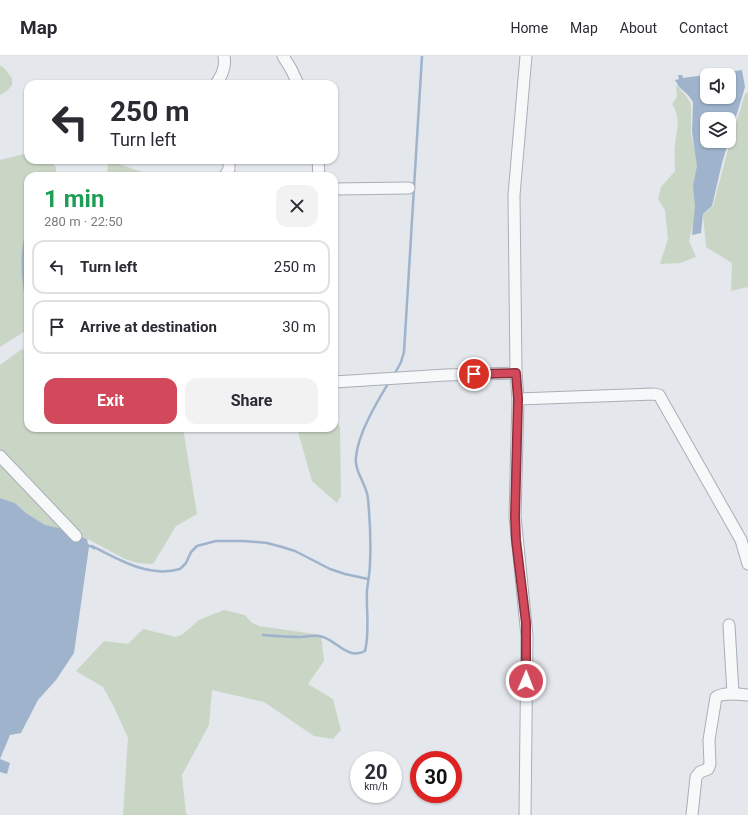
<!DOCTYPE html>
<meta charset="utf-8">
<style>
body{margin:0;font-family:Roboto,sans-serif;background:#f2f2f3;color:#2b2b33;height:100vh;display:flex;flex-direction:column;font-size:15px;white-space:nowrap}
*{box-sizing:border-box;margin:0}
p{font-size:13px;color:#7c7c81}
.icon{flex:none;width:22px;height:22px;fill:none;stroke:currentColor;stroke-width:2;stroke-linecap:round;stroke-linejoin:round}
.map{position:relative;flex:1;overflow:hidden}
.side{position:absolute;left:24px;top:116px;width:314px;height:260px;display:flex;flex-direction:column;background:#fff;border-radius:12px;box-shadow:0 1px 3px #0004}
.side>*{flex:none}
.banner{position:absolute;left:24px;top:24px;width:314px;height:84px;border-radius:12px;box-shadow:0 1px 3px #0004;background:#fff;color:#2b2b33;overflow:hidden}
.controls{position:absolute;left:700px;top:12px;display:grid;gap:8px}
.controls a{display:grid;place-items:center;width:36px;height:36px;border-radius:8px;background:#fff;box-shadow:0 1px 3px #0004;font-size:20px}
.speed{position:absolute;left:350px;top:695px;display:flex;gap:8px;font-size:20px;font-weight:700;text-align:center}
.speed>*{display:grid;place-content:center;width:52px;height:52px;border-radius:50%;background:#fff;box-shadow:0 1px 3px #0004;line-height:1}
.speed small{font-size:10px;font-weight:400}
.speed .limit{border:6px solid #d22;background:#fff;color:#111}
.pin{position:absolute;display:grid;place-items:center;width:34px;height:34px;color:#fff;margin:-17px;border:2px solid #fff;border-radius:50%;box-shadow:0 1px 4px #0007}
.me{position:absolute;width:44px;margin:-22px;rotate:1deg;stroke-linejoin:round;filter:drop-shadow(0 0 3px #0008)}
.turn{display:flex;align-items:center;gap:14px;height:84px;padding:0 20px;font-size:18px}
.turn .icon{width:52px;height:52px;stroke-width:2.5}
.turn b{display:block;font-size:28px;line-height:34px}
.round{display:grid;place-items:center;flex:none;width:42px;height:42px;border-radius:12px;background:#f2f2f3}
.head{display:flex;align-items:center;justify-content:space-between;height:68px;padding:0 20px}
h1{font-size:24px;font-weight:700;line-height:30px;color:#1e9e55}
.button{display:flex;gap:8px;margin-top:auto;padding:8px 20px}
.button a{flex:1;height:46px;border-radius:12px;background:#d1495b;color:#fff;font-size:16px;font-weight:700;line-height:46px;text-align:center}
.button a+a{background:#f2f2f3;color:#2b2b33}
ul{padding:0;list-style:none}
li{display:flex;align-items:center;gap:12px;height:54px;margin:0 8px 6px;padding:0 12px;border:2px solid #e1e1e2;border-radius:12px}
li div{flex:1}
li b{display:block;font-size:15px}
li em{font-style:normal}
header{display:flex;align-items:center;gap:24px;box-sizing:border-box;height:56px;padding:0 20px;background:#fff;border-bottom:1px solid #e1e1e2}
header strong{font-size:19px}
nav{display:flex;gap:22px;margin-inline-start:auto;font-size:14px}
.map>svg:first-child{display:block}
.green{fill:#c9d6c5}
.water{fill:#9fb4cc;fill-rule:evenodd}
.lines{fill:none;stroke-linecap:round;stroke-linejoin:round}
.stream{stroke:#9fb4cc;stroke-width:2.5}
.minor-casing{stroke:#a9aeb7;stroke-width:13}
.minor{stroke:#f7f8fa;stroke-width:11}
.route-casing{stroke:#882f3b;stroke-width:10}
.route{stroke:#d1495b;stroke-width:7}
</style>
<header>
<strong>Map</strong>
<nav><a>Home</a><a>Map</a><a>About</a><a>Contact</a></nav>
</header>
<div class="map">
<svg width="748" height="759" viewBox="0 0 748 759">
<rect width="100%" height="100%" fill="#e4e7ec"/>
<g class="green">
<polygon points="0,9 4,12 12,22 12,29 7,35 0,39"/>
<path d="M676,29L686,40L691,48V78L698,109L696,155L689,185L696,201L680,207L660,208L668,183L665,154L658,143L661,131L675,115C675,107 674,98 675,90C676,73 682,64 672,48L677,41Z"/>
<polygon points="748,36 748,231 731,235 732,207 706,191 703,159 713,150 730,86 745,38"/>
<polygon points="28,97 28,104 50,104 56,111 56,120 28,120 28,170 24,178 22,206 25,244 28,253 28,275 27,274 0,291 0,104"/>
<polygon points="108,107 119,108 148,118 149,120 107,120"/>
<polygon points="22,293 28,297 28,372 183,372 197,458 176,470 153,508 138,507 125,503 80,479 45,469 26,457 15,447 0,442 0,309"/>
<polygon points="334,362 340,371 341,440 337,447 312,425 297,372 334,372"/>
<polygon points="224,554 245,559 251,566 259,570 321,579 324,605 308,628 333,643 341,674 333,683 314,680 264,646 212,634 209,669 182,719 186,758 188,759 123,759 128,682 114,651 103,631 76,615 104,585 128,588 143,573 176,581 183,578 199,564"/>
</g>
<g class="water">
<path d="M742,14L745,31L722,107L712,150L703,158L701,177L692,179L695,150L693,130L697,110L692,76L693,46L688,39L679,31L675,24L679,23L678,19H682L683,22ZM707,19H729V41H707ZM707,63H729V85H707Z"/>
<path d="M28,170V253C21,232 18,190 28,170Z"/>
<polygon points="0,442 15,447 26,457 45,469 64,473 87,483 88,488 95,491 95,494 89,491 74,597 56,624 38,644 21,677 10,679 0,703 10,707 7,718 0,716"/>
</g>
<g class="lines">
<g class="stream">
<polyline points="394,319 401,306 404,296 422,0"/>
<path d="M92,490C119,504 149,522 180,513L186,507L191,496L197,490L216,485H244L267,487L282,491L295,495L330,513L345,518L368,523"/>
<path d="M263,579C275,580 288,581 301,581C308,581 315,578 323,581C338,586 348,604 365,595C370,575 366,554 367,534C368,525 370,516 370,507C371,486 370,464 368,443C367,428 354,416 356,401C358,377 377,346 389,326"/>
</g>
<g class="minor-casing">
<g id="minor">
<polyline points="283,0 291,13 298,28"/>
<path d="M216,28C222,19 226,11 224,0"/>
<polyline points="318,104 319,120"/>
<polyline points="225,120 229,113 229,104"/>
<polyline points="334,133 409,132"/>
<polyline points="334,326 446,319 516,317"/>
<polyline points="518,343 654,338 659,339 741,484 748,508"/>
<polyline points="0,400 76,480"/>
<polyline points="729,569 733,638"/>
<polyline points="525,759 527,580 515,460 518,343 516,317 514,139 526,0"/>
<path d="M692,759L696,721L700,716L708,713L710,708L709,684L716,641C725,636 738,638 748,639"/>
</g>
</g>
<use href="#minor" class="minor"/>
</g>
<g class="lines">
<g class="route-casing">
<polyline id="route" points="474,318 516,317 518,343 515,460 516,484 526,567 526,625"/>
</g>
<use href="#route" class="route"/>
</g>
</svg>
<div class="controls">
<a><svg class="icon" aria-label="sound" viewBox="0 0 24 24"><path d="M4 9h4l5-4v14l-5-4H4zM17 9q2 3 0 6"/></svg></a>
<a><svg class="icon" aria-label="layers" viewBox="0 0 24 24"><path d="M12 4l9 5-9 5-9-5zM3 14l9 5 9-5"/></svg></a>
</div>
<div class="speed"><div>20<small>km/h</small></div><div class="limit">30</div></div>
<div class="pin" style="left:474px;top:318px;background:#d93025"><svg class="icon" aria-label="arrive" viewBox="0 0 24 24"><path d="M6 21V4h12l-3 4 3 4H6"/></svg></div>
<svg class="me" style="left:526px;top:625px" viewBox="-20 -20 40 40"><circle r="17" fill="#d1495b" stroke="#fff" stroke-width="3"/><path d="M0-11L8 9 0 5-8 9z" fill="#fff"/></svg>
<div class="banner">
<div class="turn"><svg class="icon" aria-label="left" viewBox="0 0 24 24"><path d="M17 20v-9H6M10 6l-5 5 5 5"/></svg><div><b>250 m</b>Turn left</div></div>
</div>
<section class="side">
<div class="head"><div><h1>1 min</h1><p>280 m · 22:50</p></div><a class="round"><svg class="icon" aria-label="close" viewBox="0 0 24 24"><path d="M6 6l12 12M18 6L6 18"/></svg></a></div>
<ul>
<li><svg class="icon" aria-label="left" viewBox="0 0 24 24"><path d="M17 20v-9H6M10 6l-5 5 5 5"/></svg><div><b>Turn left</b></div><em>250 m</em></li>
<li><svg class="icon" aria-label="arrive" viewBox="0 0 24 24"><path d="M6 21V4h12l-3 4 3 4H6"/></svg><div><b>Arrive at destination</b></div><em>30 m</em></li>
</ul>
<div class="button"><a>Exit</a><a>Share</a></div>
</section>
</div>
